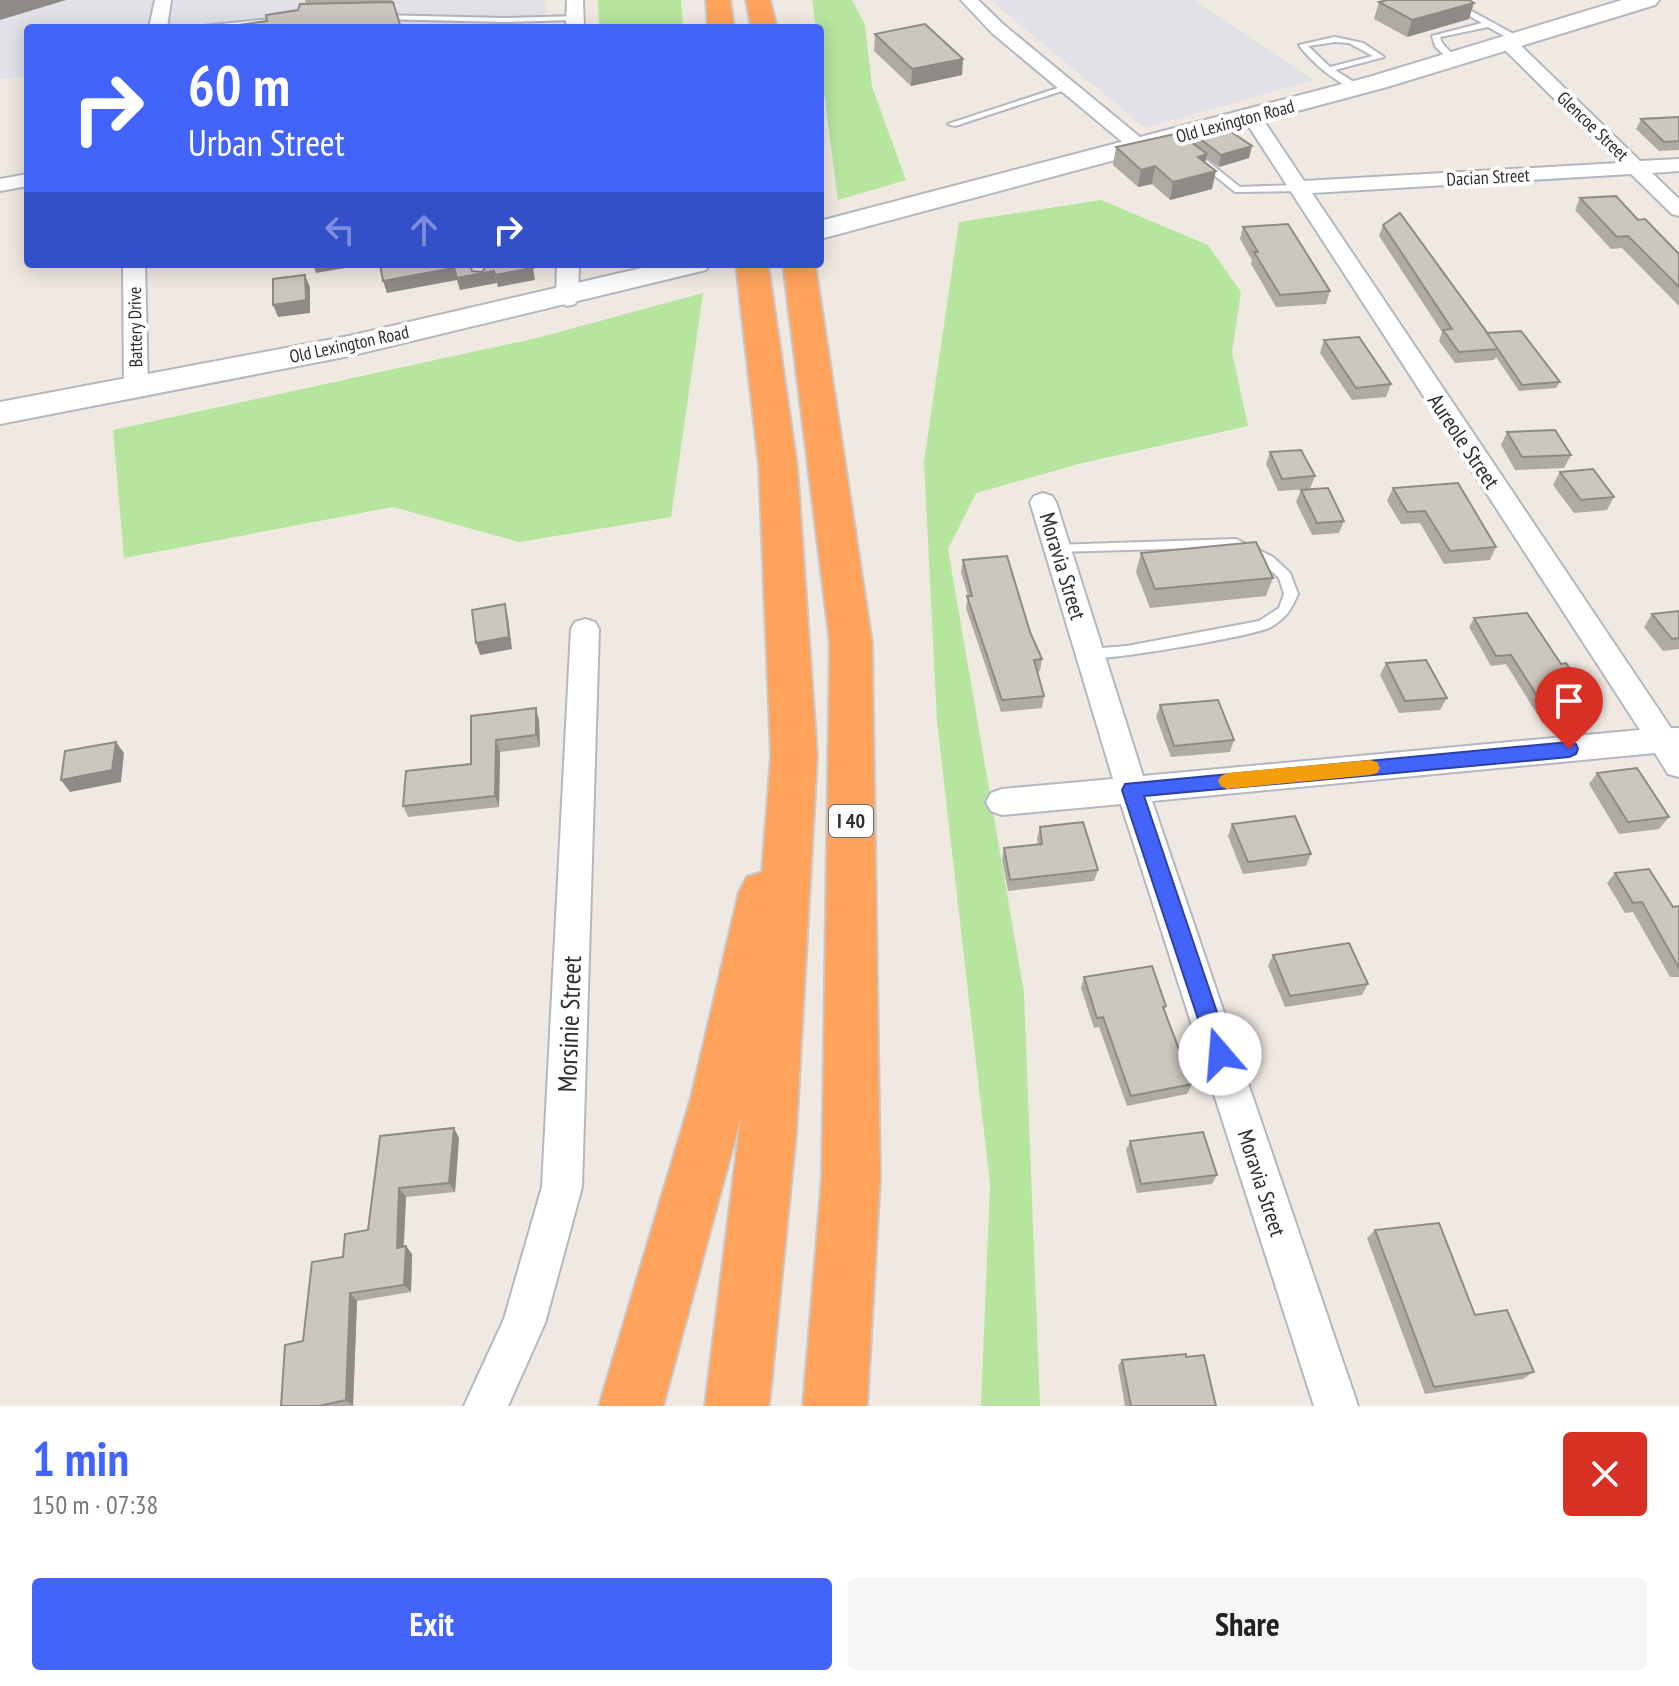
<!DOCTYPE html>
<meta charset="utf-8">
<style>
body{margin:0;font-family:"PT Sans Narrow",sans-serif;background:#f6f6f6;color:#222;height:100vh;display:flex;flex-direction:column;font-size:30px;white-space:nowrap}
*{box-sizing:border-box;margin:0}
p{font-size:26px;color:#767676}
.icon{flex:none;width:44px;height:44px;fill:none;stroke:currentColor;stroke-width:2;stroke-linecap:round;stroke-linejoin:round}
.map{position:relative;height:1406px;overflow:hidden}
.panel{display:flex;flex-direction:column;background:#fff;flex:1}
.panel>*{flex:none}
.top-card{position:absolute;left:24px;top:24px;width:800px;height:244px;border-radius:8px;box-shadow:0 4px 20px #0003;background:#4264fb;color:#fff;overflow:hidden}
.pin{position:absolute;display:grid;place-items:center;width:68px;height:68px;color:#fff;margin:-82px -34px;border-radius:50% 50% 50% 0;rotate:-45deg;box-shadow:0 0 8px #0007}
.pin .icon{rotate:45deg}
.me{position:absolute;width:88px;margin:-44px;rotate:342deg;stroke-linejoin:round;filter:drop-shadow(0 0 6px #0008)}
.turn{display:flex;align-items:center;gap:28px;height:168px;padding:0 32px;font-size:36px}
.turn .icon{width:104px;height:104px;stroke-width:2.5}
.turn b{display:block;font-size:56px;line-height:68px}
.lanes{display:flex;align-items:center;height:76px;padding:0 32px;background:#0003;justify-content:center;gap:40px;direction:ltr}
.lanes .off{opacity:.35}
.round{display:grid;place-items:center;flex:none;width:84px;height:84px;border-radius:8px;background:#f6f6f6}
.overview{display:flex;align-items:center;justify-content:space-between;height:136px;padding:0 32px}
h1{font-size:48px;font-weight:700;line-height:60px;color:#4264fb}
.primary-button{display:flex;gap:16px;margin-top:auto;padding:16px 32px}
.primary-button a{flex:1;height:92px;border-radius:8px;background:#4264fb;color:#fff;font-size:32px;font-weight:700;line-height:92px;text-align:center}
.primary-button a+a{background:#f6f6f6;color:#222}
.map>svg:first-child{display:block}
.industrial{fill:#e3e1e8}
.green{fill:#b6e59e}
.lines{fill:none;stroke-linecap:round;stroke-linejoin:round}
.lane-casing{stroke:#b4b7c1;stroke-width:4}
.street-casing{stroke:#b4b7c1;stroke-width:4}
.secondary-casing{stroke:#b4b7c1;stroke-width:4}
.highway-casing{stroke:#c9c9c9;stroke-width:4}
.lane{fill:#fff;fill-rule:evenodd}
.street{fill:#fff;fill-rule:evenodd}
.secondary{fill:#fff;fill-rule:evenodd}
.highway{fill:#ffa35c;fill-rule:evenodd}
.wall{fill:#afaba4}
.shaded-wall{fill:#8e8b86}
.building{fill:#cbc7bf;stroke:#8e8b86;stroke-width:2}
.route{fill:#4264fb;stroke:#2b41a3;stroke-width:2}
.slow{fill:#f59e0b}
.labels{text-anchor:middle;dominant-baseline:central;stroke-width:8;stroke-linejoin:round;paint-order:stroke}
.far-street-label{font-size:18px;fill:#2e2e2e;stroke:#fff}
.shield{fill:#fff;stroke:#6d6d6d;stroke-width:2}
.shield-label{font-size:20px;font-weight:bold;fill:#2e2e2e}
.street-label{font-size:22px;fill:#2e2e2e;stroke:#fff}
.near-street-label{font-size:26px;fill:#2e2e2e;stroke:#fff}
</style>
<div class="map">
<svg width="1679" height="1406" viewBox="0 0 1679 1406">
<rect width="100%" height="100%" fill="#efe9e1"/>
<g class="industrial">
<polygon points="0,0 546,0 545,28 28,28 28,77 0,79"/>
<polygon points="990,0 1194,0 1314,80 1145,128"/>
</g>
<g class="green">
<polygon points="598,0 681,0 683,28 599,28"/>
<polygon points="812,0 852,0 865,25 872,87 906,180 838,200 820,61 820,28 816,28"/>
<polygon points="1101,200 1208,245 1241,292 1232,352 1248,426 1082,463 976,493 948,549 1024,993 1040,1406 981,1406 990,1184 937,721 924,462 959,222"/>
<polygon points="703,293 671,517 519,542 393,507 124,558 113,430 537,338"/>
</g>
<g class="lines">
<g class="lane-casing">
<g id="lane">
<polygon points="1464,7 1521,38 1522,40 1515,42 1488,27 1440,37 1442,43 1457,59 1450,61 1435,46 1432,36 1482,23 1461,11 1460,9"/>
<polygon points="380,15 504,18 575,16 579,18 575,20 504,22 377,19 376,17"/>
<polygon points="271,19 275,21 274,23 226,28 199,28 203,26"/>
<path d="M1335,37L1363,43L1384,57L1335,70L1360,86V90C1341,88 1310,61 1299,45ZM1335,42L1349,43L1373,56L1330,67L1308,46Z"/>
<polygon points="1067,85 1074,87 955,126 948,124"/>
<polygon points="1200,160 1206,160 1240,187 1296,185 1301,188 1296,191 1235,192 1200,164"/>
<path d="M1236,539L1273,557L1290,573L1298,594C1291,610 1286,618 1271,627C1254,636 1104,662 1085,658L1083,654L1090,649L1127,646L1259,621L1279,608L1284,594L1279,578L1263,563L1234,547L1057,552L1051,548L1053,545Z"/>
</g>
</g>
<g class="street-casing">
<g id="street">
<polygon points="155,0 171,0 167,28 149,28"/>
<polygon points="567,0 583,0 584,28 566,28"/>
<polygon points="961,0 978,0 1004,25 1146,142 1149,146 1146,150 1132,150 992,33"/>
<polygon points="1508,38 1514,39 1640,161 1679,159 1679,171 1652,173 1679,199 1679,216 1672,214 1631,174 1312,193 1671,728 1679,728 1679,777 1668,774 1655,753 1152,801 1358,1406 1314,1406 1121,804 1002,815 991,811 986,802 991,793 1002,789 1113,779 1030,502 1034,496 1043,493 1052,496 1056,502 1143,776 1640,730 1242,116 1244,112 1258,112 1304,181 1619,163 1502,47 1499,43"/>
<polygon points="28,174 28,186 0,191 0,179"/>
<polygon points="123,264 145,264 148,389 144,394 128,394 124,389"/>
<polygon points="557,264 579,264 578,299 575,304 567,306 556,299"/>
<polygon points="585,619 595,622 599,629 582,1187 545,1323 508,1406 464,1406 504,1319 542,1187 571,629 575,622"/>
</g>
</g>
<g class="secondary-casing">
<g id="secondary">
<polygon points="1622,0 1659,0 1655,5 1387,87 820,239 820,221 1369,77"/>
<polygon points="659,264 710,264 706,270 349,356 0,424 0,402 349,336"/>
</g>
</g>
<g class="highway-casing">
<g id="highway">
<polygon points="706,0 730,0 734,28 708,28"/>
<polygon points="746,0 770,0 777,28 751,28"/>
<polygon points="736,264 768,264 797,466 817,756 796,1134 769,1406 705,1406 741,1117 663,1406 599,1406 691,1098 739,892 747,877 762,872 771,756 759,466"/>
<polygon points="783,264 815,264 872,643 880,1178 867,1406 803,1406 822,1178 830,643"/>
</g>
</g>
<use href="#lane" class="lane"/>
<use href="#street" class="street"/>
<use href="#secondary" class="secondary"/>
<use href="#highway" class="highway"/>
</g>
<g class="wall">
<polygon points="305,0 392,0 393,2 267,21 298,10 306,4"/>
<polygon points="1379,2 1469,19 1407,37 1374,19"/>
<polygon points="875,34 962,75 911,86 874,51"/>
<polygon points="1679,117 1679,150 1659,151 1636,129 1641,119"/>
<polygon points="1194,134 1249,158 1219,167 1206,158 1205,163 1212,189 1170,200 1152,184 1138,187 1113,165 1116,147 1192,143"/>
<polygon points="1580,198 1638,220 1679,254 1679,306 1622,248 1611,249 1575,210"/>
<polygon points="1383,225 1487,333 1560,382 1556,388 1519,391 1496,357 1494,360 1455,363 1439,341 1442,332 1379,236"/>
<polygon points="1243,227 1330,291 1326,304 1276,307 1251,264 1252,260 1240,239"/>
<polygon points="1324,340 1391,384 1386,397 1352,400 1320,353"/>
<polygon points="1507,432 1571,455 1564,468 1515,470 1501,445"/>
<polygon points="1270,452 1315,476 1310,489 1278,491 1266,464"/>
<polygon points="1560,472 1614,497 1607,510 1574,513 1553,485"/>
<polygon points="1393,488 1496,547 1490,560 1444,564 1420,523 1401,524 1387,501"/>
<polygon points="1301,490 1344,521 1339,533 1312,535 1296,502"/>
<polygon points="1141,553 1273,578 1266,596 1150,608 1136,572"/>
<polygon points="963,560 1030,632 1042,659 1040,671 1037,672 1044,696 1042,708 1001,712 966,608 968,596 961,572"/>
<polygon points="1679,611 1679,649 1663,651 1644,627 1652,614"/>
<polygon points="1474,618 1561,664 1591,699 1585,709 1537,714 1506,664 1491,666 1469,627"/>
<polygon points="1386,663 1447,698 1440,710 1399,713 1380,675"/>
<polygon points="1160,705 1234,740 1230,752 1171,757 1156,717"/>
<polygon points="471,716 539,720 540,747 500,752 499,807 408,817 403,806 471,764"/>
<polygon points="1597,773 1669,817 1659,829 1619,834 1589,784"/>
<polygon points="1232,824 1311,854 1306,866 1243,874 1228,836"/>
<polygon points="1040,827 1098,870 1094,881 1008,891 1002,860 1004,848 1038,845 1037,838"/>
<polygon points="1615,873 1673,907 1679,906 1679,977 1670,977 1633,912 1625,913 1607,883"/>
<polygon points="1273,955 1368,984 1362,995 1285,1007 1268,966"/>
<polygon points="1084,977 1166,1006 1164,1011 1192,1084 1187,1094 1127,1106 1099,1027 1094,1028 1081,988"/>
<polygon points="380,1136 459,1138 455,1192 406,1197 404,1246 406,1246 412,1254 411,1292 357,1301 353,1406 281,1406 303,1341 368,1230"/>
<polygon points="1130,1141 1217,1175 1212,1184 1137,1193 1126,1150"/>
<polygon points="1375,1230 1475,1315 1534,1372 1523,1379 1425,1394 1367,1238"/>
<polygon points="1186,1357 1216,1406 1125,1406 1118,1366 1122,1360"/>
</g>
<g class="shaded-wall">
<polygon points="0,0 66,0 0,20"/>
<polygon points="1474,3 1469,19 1407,37 1412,20"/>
<polygon points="963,59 962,75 911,86 912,69"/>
<polygon points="1252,146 1249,158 1219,167 1221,155"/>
<polygon points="1207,154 1203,172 1198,157"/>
<polygon points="1155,166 1152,184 1138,187 1141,170"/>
<polygon points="1216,171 1212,189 1170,200 1173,182"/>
<polygon points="313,264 357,264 357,266 316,273"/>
<polygon points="454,268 457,278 494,271 497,283 460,290 457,280 387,293 383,281"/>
<polygon points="533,268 535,280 498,287 495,275"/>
<polygon points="305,275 310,287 310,313 278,317 273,305"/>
<polygon points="505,604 508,617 512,649 480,655 476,643"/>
<polygon points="536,708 539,720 540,747 536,735"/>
<polygon points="496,740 500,752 499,807 495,796"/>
<polygon points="116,742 124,753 121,782 70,792 61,780"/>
<polygon points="454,1128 459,1138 455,1192 449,1183"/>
<polygon points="399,1188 406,1197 403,1256 397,1248"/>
<polygon points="406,1246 412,1254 411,1292 404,1285"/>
<polygon points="350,1293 357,1301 353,1406 346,1400"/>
</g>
<g class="building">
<polygon points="1387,0 1469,0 1474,3 1412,20 1379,2"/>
<polygon points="393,2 401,28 218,28 267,21 266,15 298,10 300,4"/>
<polygon points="925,24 963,59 912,69 875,34"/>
<polygon points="1679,117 1679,141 1664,142 1641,119"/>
<polygon points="1224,127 1252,146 1221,155 1194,134"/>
<polygon points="1179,133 1207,154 1198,157 1216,171 1173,182 1155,166 1141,170 1116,147"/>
<polygon points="1616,196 1638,220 1645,219 1679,254 1679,287 1628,236 1617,237 1580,198"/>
<polygon points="1400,213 1499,349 1459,352 1443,330 1452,329 1383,225"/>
<polygon points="1288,224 1330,291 1280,295 1254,252 1258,252 1243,227"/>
<polygon points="380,264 470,264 472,271 482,272 486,266 486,264 531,264 533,268 495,275 494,271 457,278 454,268 383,281"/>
<polygon points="305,275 306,300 273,305 273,279"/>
<polygon points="1521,331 1560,382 1522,385 1487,333"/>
<polygon points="1359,337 1391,384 1356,388 1324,340"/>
<polygon points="1555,430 1571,455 1522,457 1507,432"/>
<polygon points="1301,450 1315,476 1282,479 1270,452"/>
<polygon points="1593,469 1614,497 1581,500 1560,472"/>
<polygon points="1458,483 1496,547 1450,551 1425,511 1407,512 1393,488"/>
<polygon points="1328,488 1344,521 1317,523 1301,490"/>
<polygon points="1256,542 1273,578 1155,589 1141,553"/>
<polygon points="1007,556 1030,632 1042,659 1034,660 1044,696 1002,700 967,596 972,596 963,560"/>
<polygon points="505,604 509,637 476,643 472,610"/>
<polygon points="1679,611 1679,638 1672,639 1652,614"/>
<polygon points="1527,613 1561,664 1566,663 1591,699 1543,705 1511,655 1496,656 1474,618"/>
<polygon points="1426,660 1447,698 1405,701 1386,663"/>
<polygon points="1218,700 1234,740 1174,746 1160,705"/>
<polygon points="536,708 536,735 496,740 495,796 403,806 406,771 471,764 471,716"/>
<polygon points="116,742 112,770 61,780 65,751"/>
<polygon points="1637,768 1669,817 1628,822 1597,773"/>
<polygon points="1295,816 1311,854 1248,862 1232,824"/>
<polygon points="1083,822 1098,870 1010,880 1004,848 1042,844 1040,827"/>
<polygon points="1649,869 1673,907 1679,906 1679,968 1642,902 1633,903 1615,873"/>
<polygon points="1349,943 1368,984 1290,996 1273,955"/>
<polygon points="1152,966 1166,1006 1163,1007 1192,1084 1131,1096 1103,1017 1097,1018 1084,977"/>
<polygon points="454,1128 449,1183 399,1188 397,1248 406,1246 404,1285 350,1293 346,1400 319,1406 281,1406 285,1345 303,1341 312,1262 343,1257 345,1234 368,1230 380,1136"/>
<polygon points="1203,1132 1217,1175 1141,1184 1130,1141"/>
<polygon points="1439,1223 1475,1315 1507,1310 1534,1372 1434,1387 1375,1230"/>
<polygon points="1186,1354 1186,1357 1204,1355 1216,1406 1131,1406 1122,1360"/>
</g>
<polygon class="route" points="1569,742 1576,744 1578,749 1576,754 1569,757 1144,796 1231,1054 1227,1061 1220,1064 1212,1061 1122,790 1125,784"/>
<polygon class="slow" points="1370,760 1377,762 1380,768 1377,773 1370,775 1227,789 1221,786 1218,781 1221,776 1227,773"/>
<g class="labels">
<g class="far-street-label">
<text transform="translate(1235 121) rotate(-15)">Old Lexington Road</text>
<text transform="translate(1593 126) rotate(44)">Glencoe Street</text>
<text transform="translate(1488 177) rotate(-3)">Dacian Street</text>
<text transform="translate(135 327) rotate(-91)">Battery Drive</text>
<text transform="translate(349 344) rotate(-12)">Old Lexington Road</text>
</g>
<rect class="shield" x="829" y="805" width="44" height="32" rx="6"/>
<g class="shield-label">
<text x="851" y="821">I 40</text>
</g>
<g class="street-label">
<text transform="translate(1464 441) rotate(56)">Aureole Street</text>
<text transform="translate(1063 566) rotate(73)">Moravia Street</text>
<text transform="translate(1262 1183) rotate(72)">Moravia Street</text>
</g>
<g class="near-street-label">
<text transform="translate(569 1024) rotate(-88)">Morsinie Street</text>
</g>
</g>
</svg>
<div class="pin" style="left:1569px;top:749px;background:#d93025"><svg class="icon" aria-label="arrive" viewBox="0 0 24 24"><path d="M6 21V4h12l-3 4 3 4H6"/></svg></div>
<svg class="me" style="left:1220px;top:1054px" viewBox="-20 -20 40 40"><circle r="19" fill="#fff"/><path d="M0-13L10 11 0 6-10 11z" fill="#4264fb"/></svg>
<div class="top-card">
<div class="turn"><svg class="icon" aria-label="right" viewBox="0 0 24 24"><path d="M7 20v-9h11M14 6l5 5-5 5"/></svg><div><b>60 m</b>Urban Street</div></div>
<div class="lanes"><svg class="icon off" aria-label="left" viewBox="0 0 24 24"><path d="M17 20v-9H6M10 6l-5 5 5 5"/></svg><svg class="icon off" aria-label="ahead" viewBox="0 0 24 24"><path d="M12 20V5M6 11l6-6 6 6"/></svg><svg class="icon" aria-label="right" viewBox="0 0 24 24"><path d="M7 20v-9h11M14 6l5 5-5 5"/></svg></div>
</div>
</div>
<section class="panel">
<div class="overview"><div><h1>1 min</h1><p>150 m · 07:38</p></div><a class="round" style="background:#d93025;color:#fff"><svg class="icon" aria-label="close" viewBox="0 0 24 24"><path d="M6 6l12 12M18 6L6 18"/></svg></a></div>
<div class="primary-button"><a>Exit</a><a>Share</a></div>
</section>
